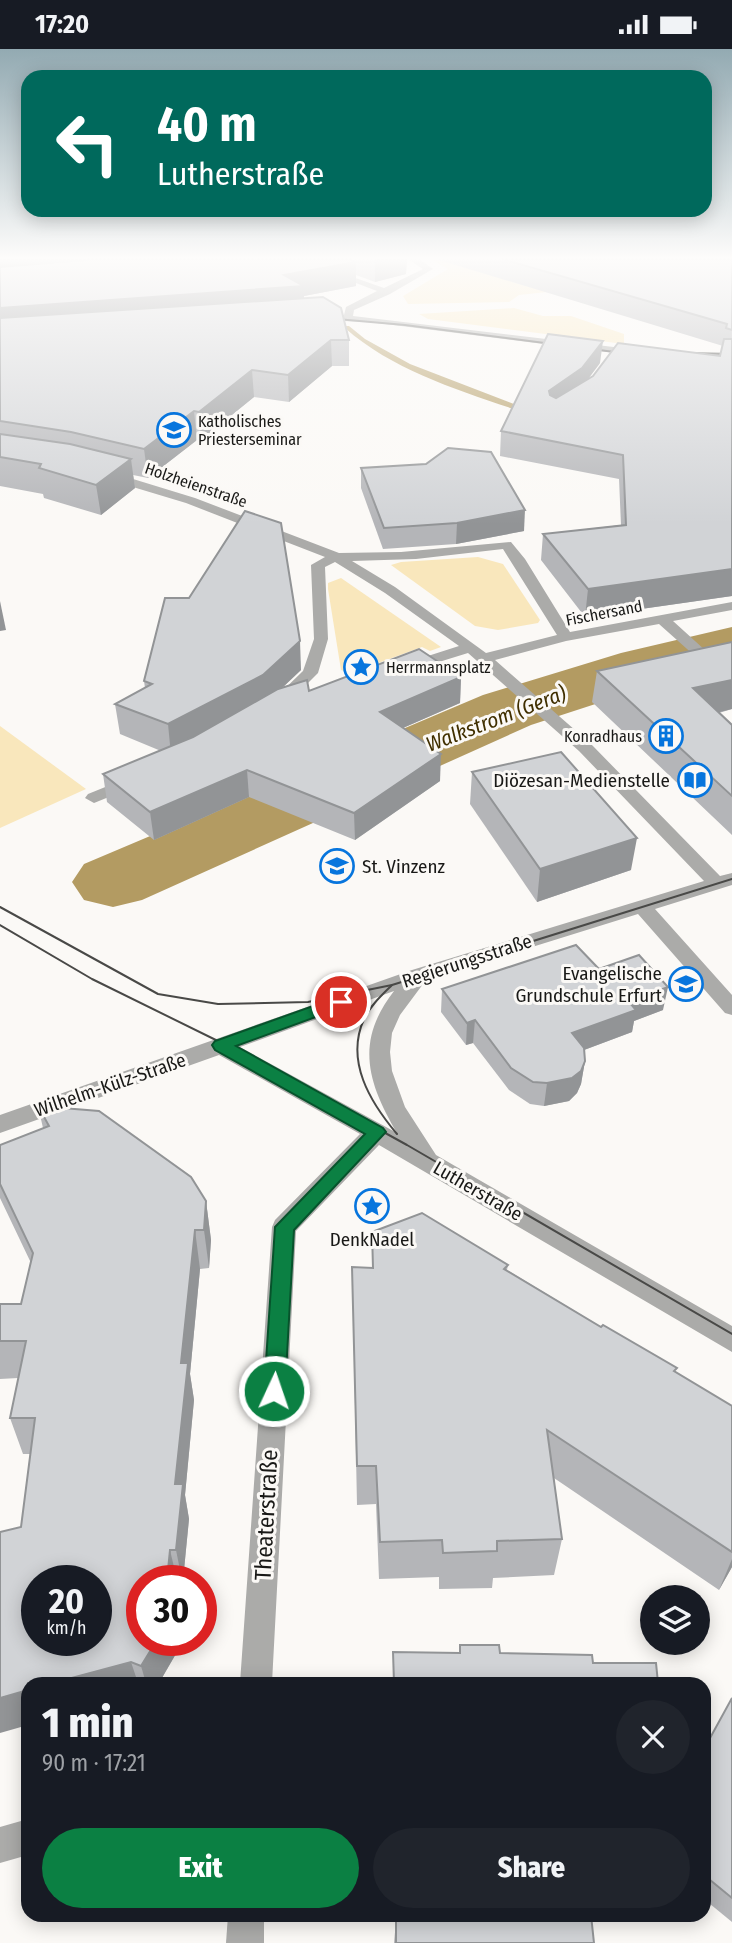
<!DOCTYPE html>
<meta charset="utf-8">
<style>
body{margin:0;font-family:"Fira Sans Condensed",sans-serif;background:#20242c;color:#f1f3f6;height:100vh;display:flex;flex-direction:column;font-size:26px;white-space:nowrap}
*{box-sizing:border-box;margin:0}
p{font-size:23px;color:#9ea1a6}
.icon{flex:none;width:38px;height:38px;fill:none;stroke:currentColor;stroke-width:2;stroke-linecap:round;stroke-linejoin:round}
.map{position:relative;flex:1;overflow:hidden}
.sheet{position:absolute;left:21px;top:1628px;width:690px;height:245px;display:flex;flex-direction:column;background:#171b24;border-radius:21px;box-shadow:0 4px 18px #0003}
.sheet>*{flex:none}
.top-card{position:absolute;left:21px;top:21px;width:691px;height:147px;border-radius:21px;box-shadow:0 4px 18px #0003;background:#00695c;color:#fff;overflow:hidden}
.fabs{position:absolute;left:640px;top:1536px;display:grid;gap:14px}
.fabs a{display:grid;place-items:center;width:70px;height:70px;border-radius:50%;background:#171b24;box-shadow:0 4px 18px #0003;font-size:35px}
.speed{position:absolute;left:21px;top:1516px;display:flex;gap:14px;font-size:35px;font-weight:700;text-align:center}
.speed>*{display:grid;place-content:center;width:91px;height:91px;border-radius:50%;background:#171b24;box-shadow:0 4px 18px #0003;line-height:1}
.speed small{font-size:18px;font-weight:400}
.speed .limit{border:10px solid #d22;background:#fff;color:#111}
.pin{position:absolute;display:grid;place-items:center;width:60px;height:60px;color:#fff;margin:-30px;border:4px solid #fff;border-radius:50%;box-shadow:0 2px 7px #0007}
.me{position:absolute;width:77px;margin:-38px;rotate:3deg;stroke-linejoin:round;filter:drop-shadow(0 0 5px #0008)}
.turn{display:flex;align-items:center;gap:24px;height:147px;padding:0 21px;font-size:32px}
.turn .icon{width:91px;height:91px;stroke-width:2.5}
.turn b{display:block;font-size:49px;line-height:60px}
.round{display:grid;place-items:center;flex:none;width:74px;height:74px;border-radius:37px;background:#20242c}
.head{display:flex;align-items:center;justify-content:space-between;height:119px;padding:0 21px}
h1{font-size:42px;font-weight:800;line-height:52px}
.action{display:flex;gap:14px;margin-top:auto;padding:14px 21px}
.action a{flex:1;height:80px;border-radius:42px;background:#0b8043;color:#fff;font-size:28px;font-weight:800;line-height:80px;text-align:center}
.action a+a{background:#20242c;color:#f1f3f6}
.status{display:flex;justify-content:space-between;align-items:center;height:49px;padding:0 35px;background:#171b24;direction:ltr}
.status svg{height:19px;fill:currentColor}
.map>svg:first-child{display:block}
.green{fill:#f9e7bc}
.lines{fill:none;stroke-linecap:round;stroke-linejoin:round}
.stream{fill:#b39b62;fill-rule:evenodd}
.river{fill:#b39b62;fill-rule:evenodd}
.minor{fill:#ababa9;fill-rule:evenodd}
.tram{stroke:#494947;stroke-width:2}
.wall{fill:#b4b5b8}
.shaded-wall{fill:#929496}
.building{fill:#d1d3d6;stroke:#929496;stroke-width:2;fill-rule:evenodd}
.route{fill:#0b8043;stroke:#07532c;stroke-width:2}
.labels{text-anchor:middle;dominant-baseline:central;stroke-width:6;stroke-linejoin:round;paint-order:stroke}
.far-poi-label{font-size:16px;fill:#191917;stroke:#fbf9f6;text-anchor:start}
.far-street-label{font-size:16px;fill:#191917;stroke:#fbf9f6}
.poi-label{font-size:19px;fill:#191917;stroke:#fbf9f6;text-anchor:end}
.street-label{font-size:19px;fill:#191917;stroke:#fbf9f6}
.water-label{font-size:21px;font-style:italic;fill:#402f00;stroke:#fbf9f6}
.near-street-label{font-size:23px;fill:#191917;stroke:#fbf9f6}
</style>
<div class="status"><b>17:20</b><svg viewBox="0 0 49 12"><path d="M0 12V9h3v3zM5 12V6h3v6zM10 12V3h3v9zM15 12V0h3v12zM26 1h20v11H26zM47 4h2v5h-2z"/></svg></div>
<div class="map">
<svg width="732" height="1894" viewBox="0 0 732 1894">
<rect width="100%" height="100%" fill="#fbf9f6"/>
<g class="green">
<polygon points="430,210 484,210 512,233 547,243 519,246 509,253 408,255 403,247 448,220"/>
<polygon points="514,259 543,267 571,267 624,285 624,295 428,270 419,265"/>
<polygon points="478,508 503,515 540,571 538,574 498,581 475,577 391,516 401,513"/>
<polygon points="341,529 441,598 430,602 422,598 351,624 341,621 328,540 328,534"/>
<polygon points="0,677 86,740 0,779"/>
</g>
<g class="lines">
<path class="stream" d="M345,277H349L365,290L410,315L535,363L528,365C465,343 396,324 345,279Z"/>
<polygon class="river" points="732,578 732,616 666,632 531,676 142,851 113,858 84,851 72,833 84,815 483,646 621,604"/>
<g class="minor">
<polygon points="408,210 419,210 433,220 390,245 354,261 353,267 639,301 644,304 639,307 369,273 316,271 311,268 316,265 344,266 346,258 377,242 327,223 327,219 384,239 423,220"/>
<polygon points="685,303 732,304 732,310 681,308 681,304"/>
<path d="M107,422L195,449L339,504L401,503L511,493L525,510L570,583L732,553V561L673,572L706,602L709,605L701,610L696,608L659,575L566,592L495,611L591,695L720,827L732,824V836L655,860L732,946V966L725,964L638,865L426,931L400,966L392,984L390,1003L392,1022L405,1058L436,1106L732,1277V1303L379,1096L296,1182L272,1634H240L272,1178L275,1171L360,1085L219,1006L0,1084V1066L412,921L704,832L579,702L468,604L413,621H403L400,618L403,615L459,597L385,544L335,513L325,518L328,590L318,624L286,656H274L272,653L274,650L303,622L314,590L311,516L325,508L186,454L103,429V423ZM503,500L557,586L486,604L395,538L352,512L416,510ZM394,942C355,992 367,1033 397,1084L240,998Z"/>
<polygon points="130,728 139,733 136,737 94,754 85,749 88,745"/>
<polygon points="28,1770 28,1806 0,1814 0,1778"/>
<polygon points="228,1866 264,1866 264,1894 226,1894"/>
</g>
<g class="tram">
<polyline points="325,269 405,276 630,305"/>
<polyline points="680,304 732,305"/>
<polyline points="0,858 158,945 218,955 308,953 392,936 732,830"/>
<polyline points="0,876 92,930 224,995 407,1096 732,1285"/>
<path d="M392,936C382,946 370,957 364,970C345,1012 370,1053 397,1085"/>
</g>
</g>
<g class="wall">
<polygon points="0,210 407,210 406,225 375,233 356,226 356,237 304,247 304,250 349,291 349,317 332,317 289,353 254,348 201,391 197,391 148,429 133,426 135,439 101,466 44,449 43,445 0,437"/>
<polygon points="436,210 732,210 732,547 585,568 541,511 543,485 621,476 619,430 500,407 501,382 600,314 588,330 720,307 723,297"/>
<polygon points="361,419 524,482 456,495 383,500 361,439"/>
<polygon points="732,593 732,660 719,664 732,676 732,786 592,653 597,622"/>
<polygon points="301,621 282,639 309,642 461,628 460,654 403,679 440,732 355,791 249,748 154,791 107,753 103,725 161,702 120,685 115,655 145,639 144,632"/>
<polygon points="472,723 631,821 537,853 470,755"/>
<polygon points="599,920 663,961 634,972 632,983 584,1001 585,1012 581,1035 577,1044 569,1052 544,1057 530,1055 509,1041 473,994 466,996 441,963 442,940"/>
<polygon points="38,1057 206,1152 211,1191 209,1219 200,1220 190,1325 194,1351 185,1446 189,1470 183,1531 142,1531 181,1596 159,1634 28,1634 21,1478 30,1405 23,1405 10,1369 18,1329 0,1330 0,1255 21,1255 31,1214 0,1149 0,1096 43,1079"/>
<polygon points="372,1183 508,1216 507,1221 732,1357 732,1518 719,1541 554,1429 562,1490 554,1526 493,1529 492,1539 439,1540 439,1528 379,1530 376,1455 357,1456 353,1259 372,1219"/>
<polygon points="732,1649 732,1873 704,1850 704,1700"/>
<polygon points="401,1866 591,1866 594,1894 394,1894 396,1872 401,1872"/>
</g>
<g class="shaded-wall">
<polygon points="0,210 178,210 0,231"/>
<polygon points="375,210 407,210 406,225 375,233"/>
<polygon points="356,213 356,237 304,247 304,262 0,284 0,259 284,226"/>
<polygon points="331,291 332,317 289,353 288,326"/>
<polygon points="603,292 600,314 579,342 547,365 549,342"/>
<polygon points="252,321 254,348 201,391 199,363"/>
<polygon points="194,362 197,391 148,429 144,400"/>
<polygon points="131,410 135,439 101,466 96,436"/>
<polygon points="525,461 524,482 456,495 457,474"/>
<polygon points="732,520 732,547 585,568 588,540"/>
<polygon points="0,552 6,581 0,582"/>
<polygon points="300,592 301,621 264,656 171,706 168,675"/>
<polygon points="461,628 460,654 380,689 380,663"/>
<polygon points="732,631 732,660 687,671 693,639"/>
<polygon points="441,705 440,732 355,791 354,764"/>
<polygon points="247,721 249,748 154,791 150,763"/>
<polygon points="637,789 631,821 537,853 540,820"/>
<polygon points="668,938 663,961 634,972 632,983 568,1007 572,984 629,953"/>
<polygon points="475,971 473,994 466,996 467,974"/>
<polygon points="585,1012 581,1035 577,1044 569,1052 544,1057 547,1034"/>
<polygon points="206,1152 211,1191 209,1219 204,1181"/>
<polygon points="195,1181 200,1220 190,1325 194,1351 185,1446 189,1470 183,1531 182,1531 176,1501 175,1435 181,1314"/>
<polygon points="170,1501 177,1531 167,1531"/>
<polygon points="732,1510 732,1518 719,1541"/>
<polygon points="157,1591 180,1591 181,1596 159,1634 146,1634 141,1617"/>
<polygon points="131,1613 138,1634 53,1634"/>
<polygon points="28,1641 28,1676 0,1684 0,1649"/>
</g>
<g class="building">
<polygon points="96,210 349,210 356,213 284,226 304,237 0,259 0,218"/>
<polygon points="502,210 732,210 732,281 726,279 727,275"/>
<polygon points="323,248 341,259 349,291 331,291 288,326 252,321 199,363 194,362 144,400 71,383 0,372 0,269"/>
<polygon points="548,285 603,292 582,319 549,342 550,346 556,349 593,327 618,294 720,307 724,290 732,290 732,520 588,540 543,485 626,476 623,406 501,382"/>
<polygon points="0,385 70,395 131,410 96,436 39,419 41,415 0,408"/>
<polygon points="448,399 491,403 525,461 457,474 384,479 361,419 426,415"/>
<polygon points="245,462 281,474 300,592 263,626 168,675 115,655 152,635 144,632 165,549 189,549"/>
<polygon points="732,593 732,631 693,639 732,676 732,747 597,622"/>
<polygon points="419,600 461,628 380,663 441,705 354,764 247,721 150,763 103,725 193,688 278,640 307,631 309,642"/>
<polygon points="561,703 637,789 540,820 472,723"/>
<polygon points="576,896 599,920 639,906 668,938 629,953 636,961 572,984 584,999 585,1012 581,1022 572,1029 547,1034 533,1033 511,1019 475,971 467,974 442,940"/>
<path d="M38,1057L99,1062L191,1128L206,1152L204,1181H195L181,1314H188L175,1435H183L176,1501H170L167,1531H142V1591H157L141,1617L131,1613L53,1634H28V1641L0,1649V1483L21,1478L35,1369H10L26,1292H0V1255H21L33,1204L0,1135V1096L49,1077ZM37,1531H96V1591H37Z"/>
<polygon points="422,1164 508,1216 504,1220 601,1278 603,1276 677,1319 674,1322 732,1357 732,1503 547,1381 562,1490 497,1492 497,1502 443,1504 442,1491 380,1493 376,1417 357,1417 352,1218 373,1219 372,1183"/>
<polygon points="460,1596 499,1596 500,1604 592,1606 593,1614 656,1614 658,1634 394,1634 393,1603 460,1604"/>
<polygon points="732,1649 732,1849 704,1826 704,1700"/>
<polygon points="403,1866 591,1866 594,1894 396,1894 396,1872 403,1872"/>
</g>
<linearGradient id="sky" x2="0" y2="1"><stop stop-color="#93aab2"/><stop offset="0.44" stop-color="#fdfcfb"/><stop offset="1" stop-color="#fdfcfb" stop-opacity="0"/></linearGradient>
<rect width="732" height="475" fill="url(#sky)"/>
<polygon class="route" points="341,947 346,949 349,953 346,957 236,997 383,1079 386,1083 294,1181 285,1342 281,1349 274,1352 267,1349 264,1342 275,1178 365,1085 215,1001 212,996 215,992"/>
<defs>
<g id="university-ring" transform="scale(1.75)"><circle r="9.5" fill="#fbf9f6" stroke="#0775dd" stroke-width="1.5"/><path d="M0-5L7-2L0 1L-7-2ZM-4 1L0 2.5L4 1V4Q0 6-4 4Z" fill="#0775dd"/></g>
<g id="sight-ring" transform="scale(1.75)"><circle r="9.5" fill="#fbf9f6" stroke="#0775dd" stroke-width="1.5"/><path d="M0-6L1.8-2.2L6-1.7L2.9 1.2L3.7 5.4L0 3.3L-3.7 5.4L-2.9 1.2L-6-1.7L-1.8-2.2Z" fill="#0775dd"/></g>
<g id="building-ring" transform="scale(1.75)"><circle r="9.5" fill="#fbf9f6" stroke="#0775dd" stroke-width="1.5"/><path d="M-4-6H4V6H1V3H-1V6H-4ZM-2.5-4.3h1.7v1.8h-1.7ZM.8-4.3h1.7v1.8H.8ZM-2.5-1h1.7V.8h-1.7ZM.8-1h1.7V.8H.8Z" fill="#0775dd"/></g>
<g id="library-ring" transform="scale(1.75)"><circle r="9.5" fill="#fbf9f6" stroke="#0775dd" stroke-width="1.5"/><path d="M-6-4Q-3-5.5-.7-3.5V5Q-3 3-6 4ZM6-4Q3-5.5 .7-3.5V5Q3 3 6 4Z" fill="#0775dd"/></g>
<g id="school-ring" transform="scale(1.75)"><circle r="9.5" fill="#fbf9f6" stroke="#0775dd" stroke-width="1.5"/><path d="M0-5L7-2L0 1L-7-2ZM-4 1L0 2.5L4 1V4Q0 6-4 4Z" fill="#0775dd"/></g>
</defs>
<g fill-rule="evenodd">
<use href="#university-ring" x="174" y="381"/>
<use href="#sight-ring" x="361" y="618"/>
<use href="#building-ring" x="666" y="687"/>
<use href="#library-ring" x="695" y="731"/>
<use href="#school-ring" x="337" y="817"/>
<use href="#school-ring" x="686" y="935"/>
<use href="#sight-ring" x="372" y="1157"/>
</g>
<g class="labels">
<g class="far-poi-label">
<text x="198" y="372">Katholisches<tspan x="198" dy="18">Priesterseminar</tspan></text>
<text x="386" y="618">Herrmannsplatz</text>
<text x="642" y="687" text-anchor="end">Konradhaus</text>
</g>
<g class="far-street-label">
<text transform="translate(196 436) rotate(19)">Holzheienstraße</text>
<text transform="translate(604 564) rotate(-11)">Fischersand</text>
</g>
<g class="poi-label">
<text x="670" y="731">Diözesan-Medienstelle</text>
<text x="362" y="817" text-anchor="start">St. Vinzenz</text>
<text x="662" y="924">Evangelische<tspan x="662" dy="22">Grundschule Erfurt</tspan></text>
<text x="372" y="1190" text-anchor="middle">DenkNadel</text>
</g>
<g class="street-label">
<text transform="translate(467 912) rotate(-18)">Regierungsstraße</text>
<text transform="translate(110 1036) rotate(-19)">Wilhelm-Külz-Straße</text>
<text transform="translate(478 1142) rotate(30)">Lutherstraße</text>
</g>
<g class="water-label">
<text transform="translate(496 670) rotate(-21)">Walkstrom (Gera)</text>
</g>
<g class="near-street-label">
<text transform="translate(266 1466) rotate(-87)">Theaterstraße</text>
</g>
</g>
</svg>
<div class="fabs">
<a><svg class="icon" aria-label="layers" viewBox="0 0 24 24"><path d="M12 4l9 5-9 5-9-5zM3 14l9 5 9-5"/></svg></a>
</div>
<div class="speed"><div>20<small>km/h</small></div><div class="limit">30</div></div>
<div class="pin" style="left:341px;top:953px;background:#d93025"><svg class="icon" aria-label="arrive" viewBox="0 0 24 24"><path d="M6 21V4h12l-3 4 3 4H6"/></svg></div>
<svg class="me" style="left:274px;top:1342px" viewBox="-20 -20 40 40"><circle r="17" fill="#0b8043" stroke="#fff" stroke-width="3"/><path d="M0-11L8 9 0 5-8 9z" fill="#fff"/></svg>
<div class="top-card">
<div class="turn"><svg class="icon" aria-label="left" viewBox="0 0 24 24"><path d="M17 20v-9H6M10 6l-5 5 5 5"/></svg><div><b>40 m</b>Lutherstraße</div></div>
</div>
<section class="sheet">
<div class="head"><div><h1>1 min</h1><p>90 m · 17:21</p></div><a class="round"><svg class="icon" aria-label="close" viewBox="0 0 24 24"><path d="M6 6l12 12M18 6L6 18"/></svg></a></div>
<div class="action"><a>Exit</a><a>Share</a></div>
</section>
</div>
